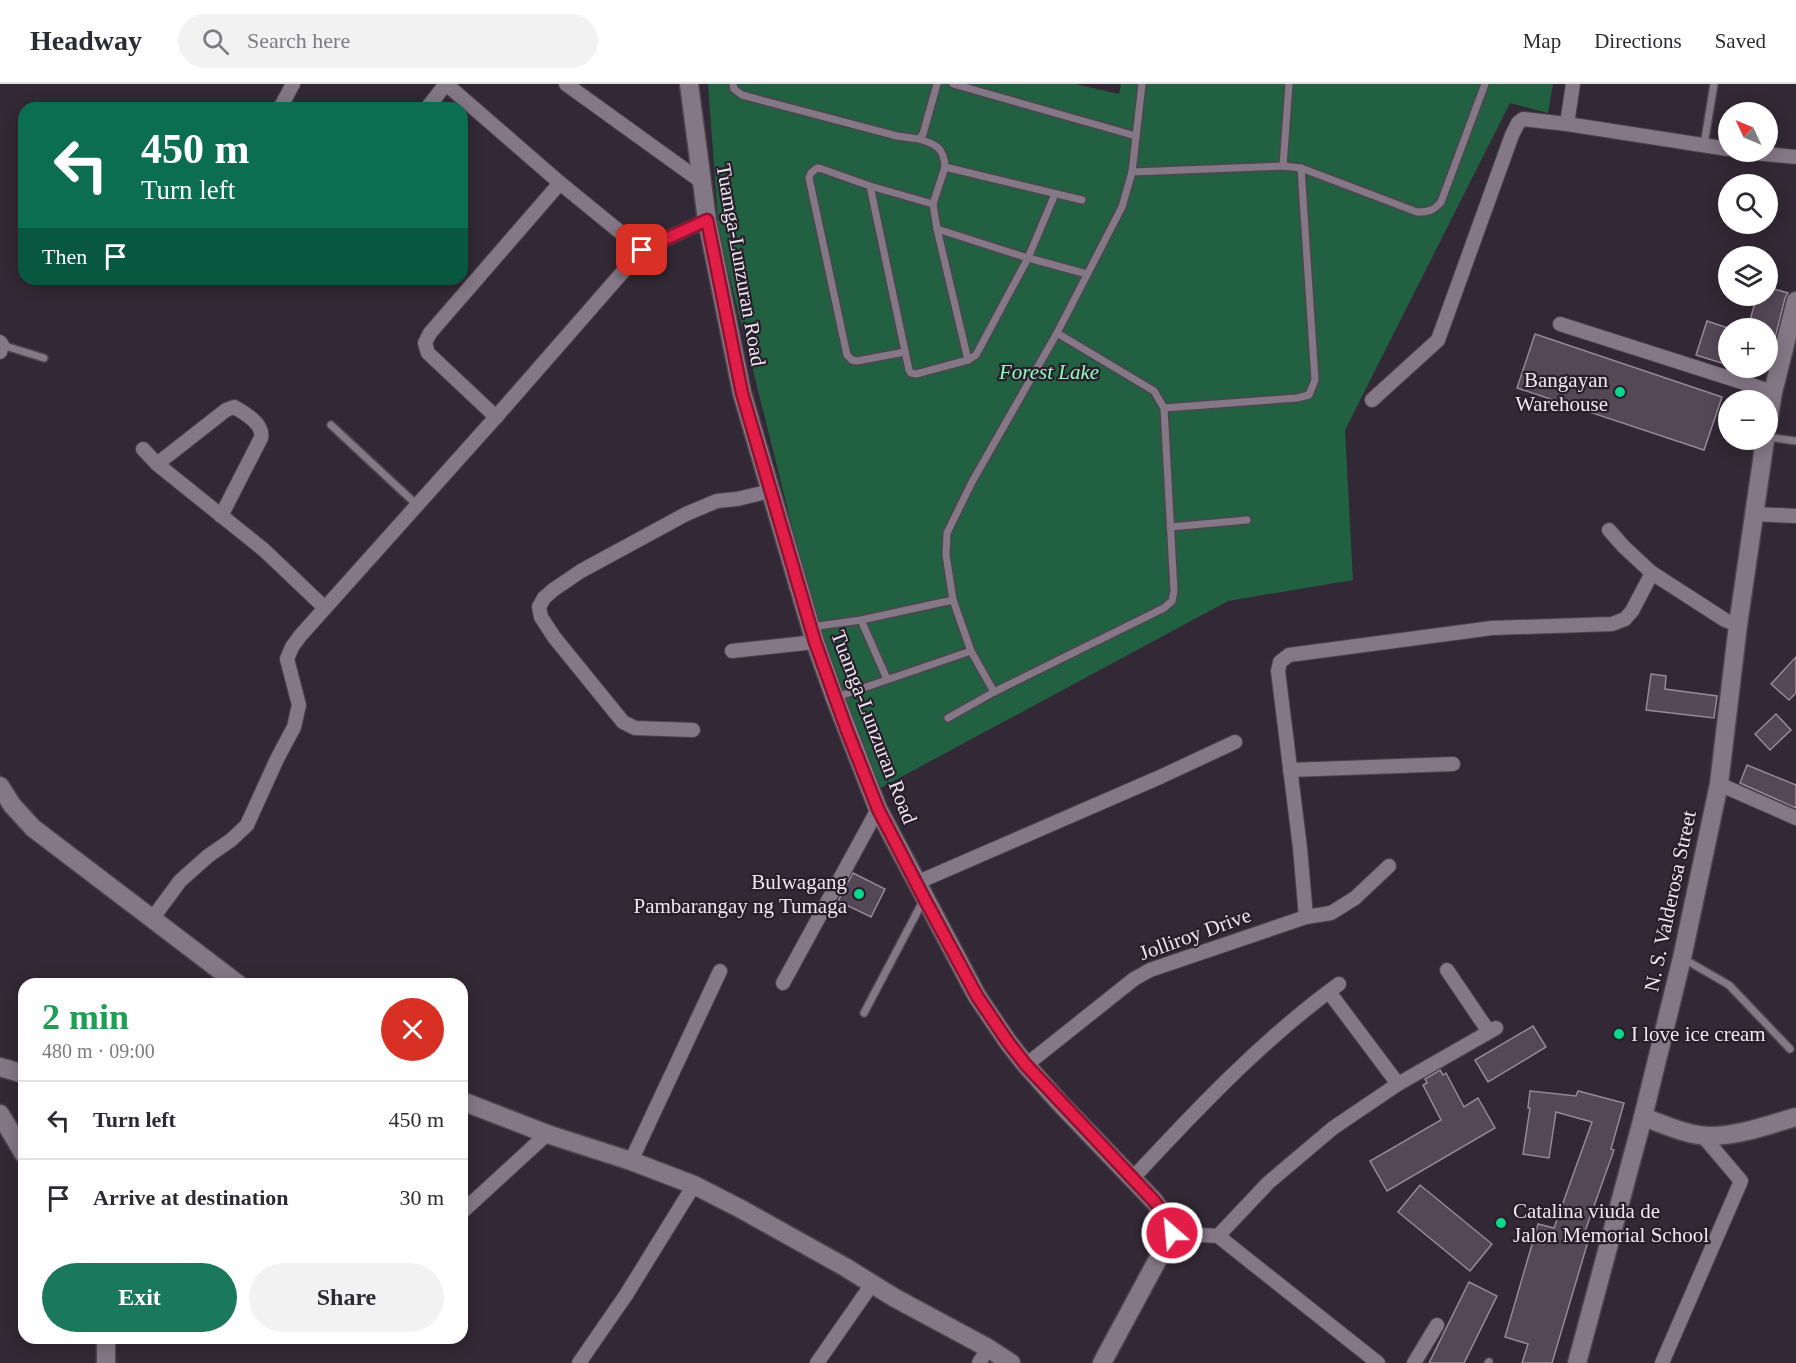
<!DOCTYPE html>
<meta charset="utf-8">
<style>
body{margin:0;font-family:Georgia,serif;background:#f2f2f3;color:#2b2b33;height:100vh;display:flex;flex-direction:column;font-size:22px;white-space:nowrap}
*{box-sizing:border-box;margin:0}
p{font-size:20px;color:#7c7c81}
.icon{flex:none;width:33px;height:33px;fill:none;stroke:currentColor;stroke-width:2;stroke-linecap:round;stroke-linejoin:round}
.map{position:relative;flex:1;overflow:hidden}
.drawer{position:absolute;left:18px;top:894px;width:450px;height:366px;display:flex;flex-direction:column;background:#fff;border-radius:18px;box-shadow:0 3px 15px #0003}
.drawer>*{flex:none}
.guide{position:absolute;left:18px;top:18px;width:450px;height:183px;border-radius:18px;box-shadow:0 3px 15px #0003;background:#0b6e4f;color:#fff;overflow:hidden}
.needle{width:39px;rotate:314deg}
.buttons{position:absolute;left:1718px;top:18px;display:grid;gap:12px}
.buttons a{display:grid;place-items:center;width:60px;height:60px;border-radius:50%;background:#fff;box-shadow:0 3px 15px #0003;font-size:30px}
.pin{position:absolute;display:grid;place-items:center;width:51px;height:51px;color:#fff;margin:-26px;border-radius:12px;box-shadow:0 3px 9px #0006}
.me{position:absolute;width:66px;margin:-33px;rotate:333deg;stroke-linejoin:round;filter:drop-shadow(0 0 4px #0008)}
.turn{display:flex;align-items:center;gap:21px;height:126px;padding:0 24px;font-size:27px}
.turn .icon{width:78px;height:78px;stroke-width:2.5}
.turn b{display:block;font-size:42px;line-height:51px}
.then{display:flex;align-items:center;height:57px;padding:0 24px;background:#0003;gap:12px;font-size:22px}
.round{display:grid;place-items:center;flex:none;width:63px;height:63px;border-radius:32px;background:#f2f2f3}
.summary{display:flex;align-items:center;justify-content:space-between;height:102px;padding:0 24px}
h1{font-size:36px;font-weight:700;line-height:45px;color:#1e9e55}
.button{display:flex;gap:12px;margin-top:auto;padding:12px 24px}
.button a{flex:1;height:69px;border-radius:36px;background:#1b795b;color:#fff;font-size:24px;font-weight:700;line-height:69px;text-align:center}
.button a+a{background:#f2f2f3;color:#2b2b33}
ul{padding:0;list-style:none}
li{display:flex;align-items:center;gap:18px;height:78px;padding:0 24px;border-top:2px solid #e1e1e2}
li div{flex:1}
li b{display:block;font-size:22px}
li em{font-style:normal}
header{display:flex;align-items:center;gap:36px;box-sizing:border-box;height:84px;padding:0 30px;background:#fff;border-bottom:2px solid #e1e1e2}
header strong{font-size:28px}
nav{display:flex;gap:33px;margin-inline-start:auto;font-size:21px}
.search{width:420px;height:54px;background:#f2f2f3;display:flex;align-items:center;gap:15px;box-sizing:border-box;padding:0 21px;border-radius:33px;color:#7c7c81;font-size:22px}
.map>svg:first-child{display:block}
.green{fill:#216142}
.building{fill:#544756;stroke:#968898;stroke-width:1.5}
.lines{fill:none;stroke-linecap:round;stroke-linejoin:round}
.lane-casing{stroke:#4e444f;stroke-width:10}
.street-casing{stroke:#4e444f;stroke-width:16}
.secondary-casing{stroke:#4e444f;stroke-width:21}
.lane{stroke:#847786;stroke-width:7}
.street{stroke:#847786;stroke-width:14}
.secondary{stroke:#847786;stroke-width:18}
.route-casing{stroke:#92132f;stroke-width:15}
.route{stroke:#e11d48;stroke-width:10}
.poi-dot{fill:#08d98b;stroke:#291e2b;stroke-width:2}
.labels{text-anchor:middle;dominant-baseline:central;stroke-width:4.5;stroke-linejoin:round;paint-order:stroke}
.street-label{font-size:21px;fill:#eee7ef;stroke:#291e2b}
.park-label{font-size:21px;font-style:italic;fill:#92fac1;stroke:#291e2b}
.poi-label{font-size:21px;fill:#eee7ef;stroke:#291e2b;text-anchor:end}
</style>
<header>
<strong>Headway</strong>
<div class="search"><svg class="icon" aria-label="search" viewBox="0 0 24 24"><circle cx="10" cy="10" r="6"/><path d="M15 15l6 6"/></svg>Search here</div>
<nav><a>Map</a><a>Directions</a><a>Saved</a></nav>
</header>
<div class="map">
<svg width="1796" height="1279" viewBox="0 0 1796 1279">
<rect width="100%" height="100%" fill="#332835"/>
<polygon class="green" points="708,0 1075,0 1119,10 1121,0 1553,0 1548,29 1510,19 1345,346 1353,496 1228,517 877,706 816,538 719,151"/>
<g class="building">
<polygon points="1767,203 1788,209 1785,214 1768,282 1767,244 1756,244 1758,238 1750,236 1757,212 1767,212"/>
<polygon points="1707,237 1728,244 1728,281 1696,271"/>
<polygon points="1535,250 1722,313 1704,366 1517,304"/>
<polygon points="1796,573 1796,609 1789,616 1771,600"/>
<polygon points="1651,590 1666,592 1665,605 1717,612 1714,634 1646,626"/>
<polygon points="1776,630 1791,646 1770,666 1755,650"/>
<polygon points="1747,681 1796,701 1796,724 1740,699"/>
<polygon points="853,789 885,805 871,833 838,817"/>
<polygon points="1533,942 1546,963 1488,998 1475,976"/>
<polygon points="1440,986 1443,991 1446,989 1464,1023 1478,1014 1495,1044 1387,1107 1370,1077 1441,1036 1423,1001 1427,999 1425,995"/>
<polygon points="1530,1007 1576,1012 1578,1007 1624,1019 1611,1065 1614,1066 1583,1153 1589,1154 1552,1279 1522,1279 1528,1260 1505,1253 1538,1140 1554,1144 1592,1038 1556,1028 1549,1074 1523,1070 1530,1024 1528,1024"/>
<polygon points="1420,1101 1492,1160 1470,1187 1398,1128"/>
<polygon points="1469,1198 1497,1212 1464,1279 1429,1279"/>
</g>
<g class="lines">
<g class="lane-casing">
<g id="lane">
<polyline points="733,0 734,5 742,11 897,52 919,55 923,50 937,0"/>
<polyline points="953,0 1136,52"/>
<path d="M919,55C936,60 944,64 945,83"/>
<polyline points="1704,61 1714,0"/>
<polyline points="1283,82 1289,0"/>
<path d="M1132,88L1283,82L1301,84L1417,128C1429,128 1433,127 1441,118L1485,0"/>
<polyline points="870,102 909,286 911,289 916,290 968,276 976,271 1028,174 1055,110"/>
<polyline points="937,145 1028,174 1087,190"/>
<polyline points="2,261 44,274"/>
<polyline points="905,268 857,277 852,276 847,271 809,94 811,89 817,84 822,85 870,102 933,120"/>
<polyline points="968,276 937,145 933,120 945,83 1082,116"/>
<polyline points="1164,324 1297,314 1309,311 1315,296 1301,84"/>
<polyline points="331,341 417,421"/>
<polyline points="1767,353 1796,357"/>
<polyline points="1170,443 1247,436"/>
<polyline points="861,536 887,595"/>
<polyline points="811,543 861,536 953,516"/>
<polyline points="994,608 971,567 953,516 946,471 947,449 972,398 1057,249 1122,123 1132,88 1142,0"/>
<polyline points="837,613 971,567"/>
<polyline points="948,634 994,608 1164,524 1172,517 1174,507 1164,324 1154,307 1057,249"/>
<polyline points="1684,875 1729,901 1790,965"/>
<polyline points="864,929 923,817"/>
<polyline points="1488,1279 1489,1278"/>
</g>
</g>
<g class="street-casing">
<g id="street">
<polyline points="566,0 702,98"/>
<polyline points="280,24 293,0"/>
<polyline points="427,24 446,0 560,99 642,166"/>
<polyline points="1567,40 1573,0"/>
<polyline points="1744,68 1796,73"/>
<polyline points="1560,240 1773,308"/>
<polyline points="0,258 2,261 0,268"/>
<polyline points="1372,316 1438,256 1512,51 1518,39 1523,35 1567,40 1728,65"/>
<polyline points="496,333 428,269 425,259 430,249 560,99"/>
<polyline points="143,365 157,380 264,466 325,524"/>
<path d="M157,380L226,326L234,323C245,329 264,340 261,354L221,432"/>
<polyline points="1755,430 1796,432"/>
<polyline points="1609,446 1623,462 1652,489 1725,536 1738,541"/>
<polyline points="732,567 815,558"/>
<polyline points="693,646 635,644 623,638 554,553 541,533 539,523 544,514 553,506 581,487 686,430 717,417 737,415 771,407"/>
<polyline points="1290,686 1453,680"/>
<polyline points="1719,700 1796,734"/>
<polyline points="916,799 1160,693 1235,658"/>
<polyline points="1306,833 1300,764 1278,587 1280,578 1289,571 1492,544 1612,540 1625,535 1632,527 1652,489"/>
<polyline points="152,835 180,797 208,772 231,756 247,741 277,675 294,643 299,621 287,575 292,563 300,552 496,333 642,166 707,136"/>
<polyline points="1447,886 1489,948"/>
<polyline points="783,899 878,725"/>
<polyline points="1329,908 1398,1000"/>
<polyline points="1026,981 1134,895 1150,886 1306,833 1331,829 1355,814 1389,782"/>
<polyline points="631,1077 720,887"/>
<path d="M1133,1094C1197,1025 1262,956 1339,900"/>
<polyline points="462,1128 547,1050"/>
<polyline points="1172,1149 1218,1152 1378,1279"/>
<polyline points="1218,1152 1268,1099 1333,1044 1398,1000 1496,944"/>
<polyline points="579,1279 626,1211 694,1101"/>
<polyline points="817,1279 872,1200"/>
<polyline points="979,1279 988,1264"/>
<polyline points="1414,1279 1437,1241"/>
<polyline points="1662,1279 1741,1097 1702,1051"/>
</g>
</g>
<g class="secondary-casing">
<g id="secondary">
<polyline points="689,0 707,136 742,309 815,558 835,614 878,725 977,912 1008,958 1026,981 1059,1018 1154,1117 1168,1136 1172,1149 1102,1279"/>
<polyline points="1767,344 1773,308 1796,217"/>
<polyline points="0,702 12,721 33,744 238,900"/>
<polyline points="0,983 24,990"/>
<polyline points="462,1017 547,1050 631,1077 694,1101 741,1125 845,1183 895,1214 988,1264 1011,1279"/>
<polyline points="0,1030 24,1070"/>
<path d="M1643,1033C1664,1040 1688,1052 1710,1052C1739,1052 1768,1041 1796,1033"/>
<polyline points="106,1279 106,1254"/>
<polyline points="1577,1279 1643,1033 1682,874 1719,700 1738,541 1765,356"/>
</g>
</g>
<use href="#lane" class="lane"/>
<use href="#street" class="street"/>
<use href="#secondary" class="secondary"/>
</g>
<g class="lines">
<g class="route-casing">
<polyline id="route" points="642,166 707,136 742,309 815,558 846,644 878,725 924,814 977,912 1008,958 1026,981 1154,1117 1168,1136 1172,1149"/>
</g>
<use href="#route" class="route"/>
</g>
<g class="poi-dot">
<circle cx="1620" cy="308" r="6"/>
<circle cx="859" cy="810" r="6"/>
<circle cx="1619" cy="950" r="6"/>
<circle cx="1501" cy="1139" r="6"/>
</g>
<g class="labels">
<g class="street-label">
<text transform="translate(741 181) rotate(80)">Tuamga-Lunzuran Road</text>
<text transform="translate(874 643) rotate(69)">Tuamga-Lunzuran Road</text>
<text transform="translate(1670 817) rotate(-78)">N. S. Valderosa Street</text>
<text transform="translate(1195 850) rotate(-20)">Jolliroy Drive</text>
</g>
<g class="park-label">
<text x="1049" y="288">Forest Lake</text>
</g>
<g class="poi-label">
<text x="1608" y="296">Bangayan<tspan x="1608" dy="24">Warehouse</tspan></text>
<text x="847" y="798">Bulwagang<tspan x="847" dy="24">Pambarangay ng Tumaga</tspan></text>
<text x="1631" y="950" text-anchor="start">I love ice cream</text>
<text x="1513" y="1127" text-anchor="start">Catalina viuda de<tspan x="1513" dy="24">Jalon Memorial School</tspan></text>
</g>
</g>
</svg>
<div class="buttons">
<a><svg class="needle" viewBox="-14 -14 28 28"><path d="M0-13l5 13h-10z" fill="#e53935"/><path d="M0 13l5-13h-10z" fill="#7c7c81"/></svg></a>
<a><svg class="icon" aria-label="search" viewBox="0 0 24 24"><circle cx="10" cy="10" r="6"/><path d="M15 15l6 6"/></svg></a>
<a><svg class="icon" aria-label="layers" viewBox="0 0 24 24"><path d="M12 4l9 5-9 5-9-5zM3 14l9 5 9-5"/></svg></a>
<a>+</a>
<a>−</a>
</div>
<div class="pin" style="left:642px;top:166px;background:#d93025"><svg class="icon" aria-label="arrive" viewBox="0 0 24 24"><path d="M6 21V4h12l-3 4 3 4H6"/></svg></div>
<svg class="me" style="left:1172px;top:1149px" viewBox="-20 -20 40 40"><circle r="17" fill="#e11d48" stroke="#fff" stroke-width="3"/><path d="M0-11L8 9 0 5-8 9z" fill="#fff"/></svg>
<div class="guide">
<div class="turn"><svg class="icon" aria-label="left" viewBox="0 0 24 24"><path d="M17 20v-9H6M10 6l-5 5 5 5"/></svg><div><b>450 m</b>Turn left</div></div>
<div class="then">Then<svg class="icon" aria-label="arrive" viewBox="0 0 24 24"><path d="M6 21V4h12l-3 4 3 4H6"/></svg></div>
</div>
<section class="drawer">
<div class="summary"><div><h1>2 min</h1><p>480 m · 09:00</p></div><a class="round" style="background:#d93025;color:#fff"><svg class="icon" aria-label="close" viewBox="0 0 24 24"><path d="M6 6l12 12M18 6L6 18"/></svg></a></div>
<ul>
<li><svg class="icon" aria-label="left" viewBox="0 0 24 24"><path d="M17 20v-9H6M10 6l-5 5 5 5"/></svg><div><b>Turn left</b></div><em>450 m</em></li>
<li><svg class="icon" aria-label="arrive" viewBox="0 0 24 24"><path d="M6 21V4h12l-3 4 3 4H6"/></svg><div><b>Arrive at destination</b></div><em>30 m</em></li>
</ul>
<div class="button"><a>Exit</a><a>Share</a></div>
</section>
</div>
